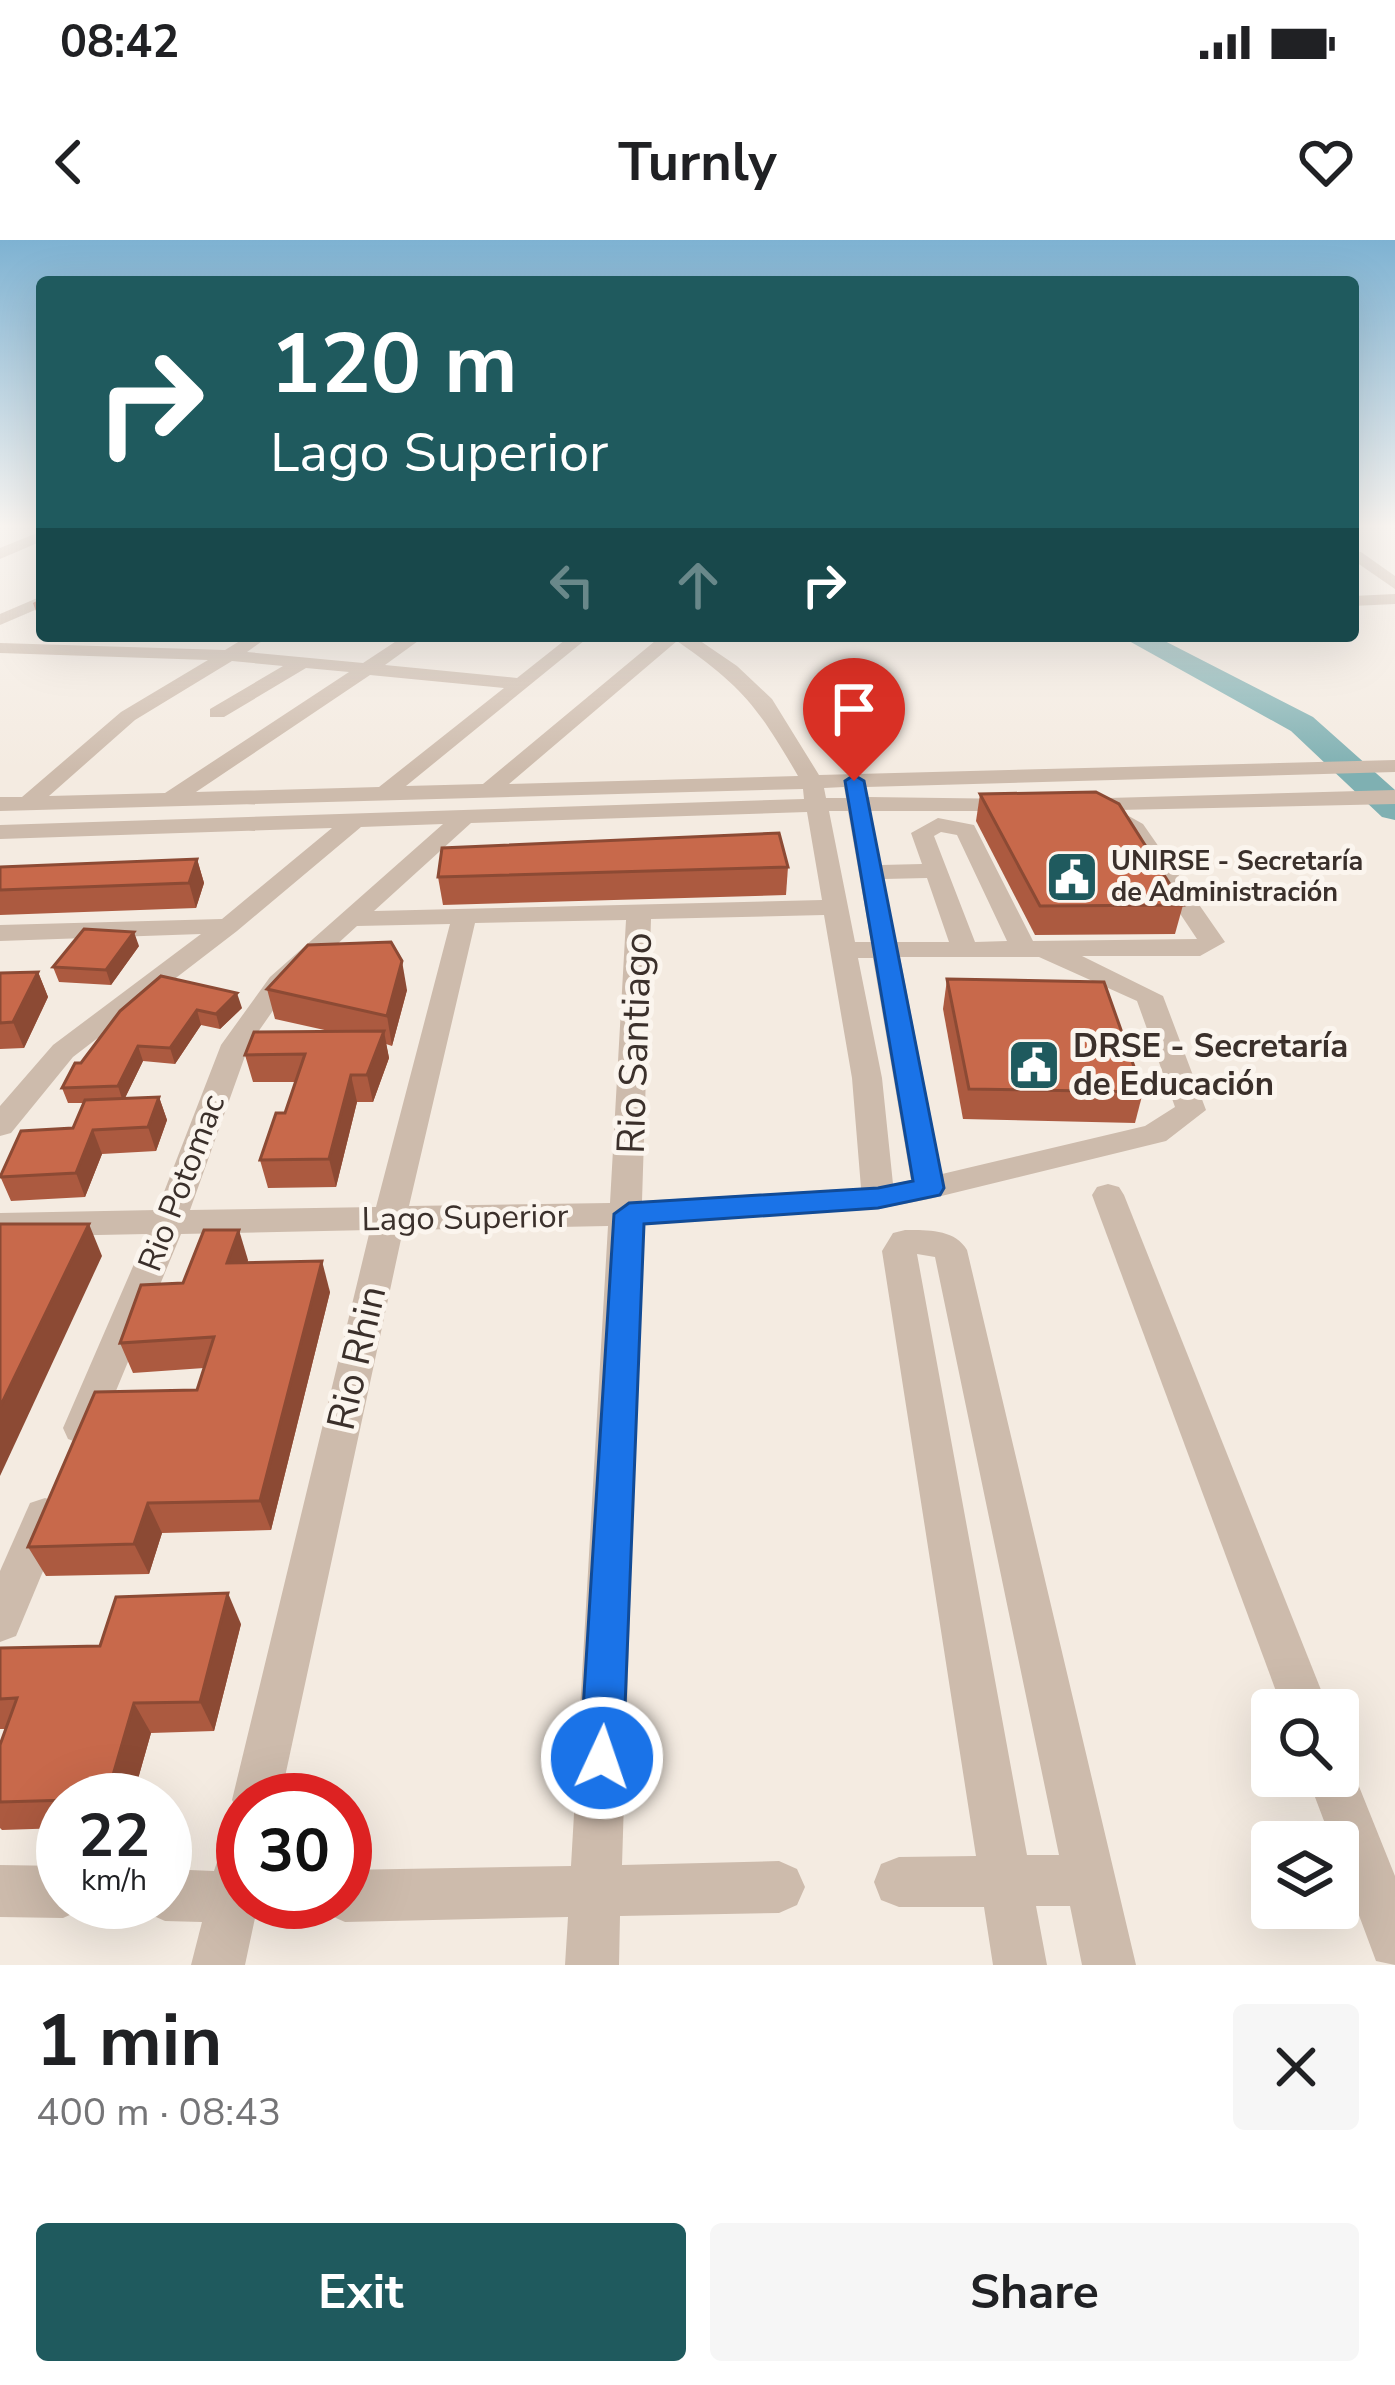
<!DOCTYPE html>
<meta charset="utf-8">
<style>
body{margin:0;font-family:"Nunito Sans",sans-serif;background:#f6f6f6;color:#202124;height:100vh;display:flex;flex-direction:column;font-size:45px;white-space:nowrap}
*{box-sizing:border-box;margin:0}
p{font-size:39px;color:#757577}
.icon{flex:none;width:66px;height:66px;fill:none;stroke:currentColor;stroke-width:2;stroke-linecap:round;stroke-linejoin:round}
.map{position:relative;height:1725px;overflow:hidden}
.sheet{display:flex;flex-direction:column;background:#fff;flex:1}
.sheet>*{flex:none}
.hud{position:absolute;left:36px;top:36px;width:1323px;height:366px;border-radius:12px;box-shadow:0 12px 48px #0002;background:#1f5a5e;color:#fff;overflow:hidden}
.fabs{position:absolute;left:1251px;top:1449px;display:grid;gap:24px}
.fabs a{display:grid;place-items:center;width:108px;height:108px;border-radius:12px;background:#fff;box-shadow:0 12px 48px #0002;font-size:60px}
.speed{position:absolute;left:36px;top:1533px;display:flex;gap:24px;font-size:60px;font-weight:700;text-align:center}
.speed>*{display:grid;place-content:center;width:156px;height:156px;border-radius:50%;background:#fff;box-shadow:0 12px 48px #0002;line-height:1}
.speed small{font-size:30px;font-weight:400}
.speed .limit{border:18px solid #d22;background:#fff;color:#111}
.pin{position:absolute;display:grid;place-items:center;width:102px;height:102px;color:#fff;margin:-123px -51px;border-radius:50% 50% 50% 0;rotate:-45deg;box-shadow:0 0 12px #0007}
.pin .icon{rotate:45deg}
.me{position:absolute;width:132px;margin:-66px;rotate:3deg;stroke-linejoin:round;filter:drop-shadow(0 0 9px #0008)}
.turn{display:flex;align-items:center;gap:42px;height:252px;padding:0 36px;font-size:54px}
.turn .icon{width:156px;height:156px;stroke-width:2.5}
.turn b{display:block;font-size:84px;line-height:102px}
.lanes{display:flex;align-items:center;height:114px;padding:0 36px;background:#0003;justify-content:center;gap:60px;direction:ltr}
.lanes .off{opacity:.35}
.round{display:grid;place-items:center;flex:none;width:126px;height:126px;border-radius:12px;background:#f6f6f6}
.head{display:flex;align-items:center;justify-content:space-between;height:204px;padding:0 36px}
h1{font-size:72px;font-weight:700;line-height:90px}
.action{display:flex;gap:24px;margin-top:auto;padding:24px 36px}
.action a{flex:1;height:138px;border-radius:12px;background:#1f5a5e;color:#fff;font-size:48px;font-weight:700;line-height:138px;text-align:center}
.action a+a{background:#f6f6f6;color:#202124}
.status{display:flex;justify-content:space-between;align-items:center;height:84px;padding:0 60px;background:#fff;direction:ltr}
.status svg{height:33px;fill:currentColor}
header{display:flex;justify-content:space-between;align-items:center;height:156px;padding:0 36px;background:#fff;font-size:54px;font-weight:700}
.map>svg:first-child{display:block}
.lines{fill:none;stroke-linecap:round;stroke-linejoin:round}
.river{fill:#7fb0b2;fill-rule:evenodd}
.minor{fill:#cdbbac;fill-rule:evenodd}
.wall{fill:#ac5a40}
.shaded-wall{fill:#8c4a34}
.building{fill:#c8694b;stroke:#8c4a34;stroke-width:3}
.route{fill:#1a73e8;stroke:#114b97;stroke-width:3}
.labels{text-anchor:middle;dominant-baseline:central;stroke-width:10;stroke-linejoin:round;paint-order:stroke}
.far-poi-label{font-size:27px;font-weight:bold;fill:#3b302b;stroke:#fbf5ee;text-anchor:start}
.poi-label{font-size:33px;font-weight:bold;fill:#3b302b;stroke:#fbf5ee;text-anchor:start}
.street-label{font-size:33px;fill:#3b302b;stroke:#fbf5ee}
.near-street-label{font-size:39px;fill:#3b302b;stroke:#fbf5ee}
</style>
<div class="status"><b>08:42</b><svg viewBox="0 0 49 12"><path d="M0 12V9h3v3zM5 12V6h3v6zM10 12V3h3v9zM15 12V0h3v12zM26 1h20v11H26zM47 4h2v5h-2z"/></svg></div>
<header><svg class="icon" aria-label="back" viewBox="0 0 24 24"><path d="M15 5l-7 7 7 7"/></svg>Turnly<svg class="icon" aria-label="heart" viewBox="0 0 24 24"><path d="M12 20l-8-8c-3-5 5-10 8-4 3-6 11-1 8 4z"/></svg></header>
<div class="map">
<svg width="1395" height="1725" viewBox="0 0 1395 1725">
<rect width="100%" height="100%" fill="#f4ebe1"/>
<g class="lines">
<polygon class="river" points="1120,396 1155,396 1313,477 1395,550 1395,580 1382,577 1291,491"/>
<g class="minor">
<polygon points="42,291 42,301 0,319 0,308"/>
<polygon points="1353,311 1361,312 1395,336 1395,349 1353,320"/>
<polygon points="1395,354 1395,364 1353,366 1353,356"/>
<polygon points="42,356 42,367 0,385 0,374"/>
<path d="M248,396H269L247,412L363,423L404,396H425L385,425L517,438L570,396H590L406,546L483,544L661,396H693L737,426L772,459L819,535L1395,520V532L866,547L868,557L1028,559V569L1020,571H870L881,625L922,624L911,593L938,578L974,585L1033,701L1197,699L1127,594L1091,570L1072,569V559L1395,550V564L1118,570L1143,584L1225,702L1200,716H1082L1163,756L1206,870L1166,901L929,959L878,969L642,985L622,1625L779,1621L797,1629L805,1647L797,1665L779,1673L620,1676L619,1725H565L568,1677L345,1682L327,1674L322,1662H345V1630L571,1626L608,986L403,990L280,1560H243V1579L232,1560L370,990L181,994L96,1199L82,1204L68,1199L63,1188L147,994L0,997V973L157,970L221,805L270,737L443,584L361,587L237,691L73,817L11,893L0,896V866L53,805L201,694L0,701V685L222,679L332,588L0,599V585L804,559L803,549L0,571V557H22L121,472L208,420L0,413V403L225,410ZM677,401C743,447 758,467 798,536L509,544ZM232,421L283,426L210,469V477H224L306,428L349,432L165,553L49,556L135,480ZM370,435L504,448L379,547L196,552ZM844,547L846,558H826L824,548ZM829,571H848L871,702H855ZM807,572L822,660L374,671L471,583ZM941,592L957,595L1007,701L975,702L934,596ZM927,638L949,702H896L884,639ZM824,675L852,838L861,948L642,961L651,679ZM626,680L610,963L409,966L475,683ZM450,684L376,967L190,970L249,805L288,749L357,686ZM900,717H1039L1137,761L1175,867L1145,886L942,934ZM858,718H873L911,940L893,944L882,838Z"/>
<polygon points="1108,944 1119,947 1124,955 1329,1470 1283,1470 1092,955 1097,947"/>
<path d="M905,990C927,990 955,989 967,1010L1136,1725H1082L1070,1666H1036L1047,1725H993L984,1667H899L881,1660L874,1642L881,1624L899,1617L976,1616L882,1011L893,993ZM917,1014L935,1017L1059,1615H1027Z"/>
<polygon points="45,1258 60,1263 66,1276 16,1396 0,1402 0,1331 30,1263"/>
<polygon points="1338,1515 1348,1519 1395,1636 1395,1725 1376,1721 1338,1619 1338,1602 1332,1602 1307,1536 1338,1536"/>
<polygon points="243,1591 243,1662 267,1662 255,1678 245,1725 191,1725 202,1682 165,1681 147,1673 142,1662 165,1662 165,1629 214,1631 225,1598"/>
<polygon points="0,1625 63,1626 63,1662 84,1662 81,1670 63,1678 0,1677"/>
</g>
</g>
<g class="wall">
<polygon points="42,358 42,375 37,374 33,363"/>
<polygon points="980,554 1183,665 1175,694 1035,695 976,581"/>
<polygon points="197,619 204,643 196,668 0,675 0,627"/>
<polygon points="788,627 786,655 443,665 438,637"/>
<polygon points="139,706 111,745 59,742 53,727"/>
<polygon points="38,732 48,757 24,808 0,809 0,733"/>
<polygon points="947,739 1143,852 1135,883 963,879 943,769"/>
<polygon points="267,749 407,750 392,806 386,804 389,818 373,862 357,862 336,947 268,948 260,920 285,873 296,842 253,842 245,815 329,791 275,779"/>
<polygon points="242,768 220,789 201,785 175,824 143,821 125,858 159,857 167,880 156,911 102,914 85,957 11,961 0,936 73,888 84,863 68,863 62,848 120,771"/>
<polygon points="248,1020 247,1023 330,1052 271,1290 162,1293 149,1334 46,1336 28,1307 197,1150 204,1128 133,1133 120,1103 183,1043"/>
<polygon points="241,1384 214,1491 151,1493 132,1560 63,1560 63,1588 2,1590 0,1588 0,1505 6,1489 0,1489 0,1408 100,1406"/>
</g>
<g class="shaded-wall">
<polygon points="197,619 204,643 196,668 189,643"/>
<polygon points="134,692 139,706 111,745 106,730"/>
<polygon points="402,721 407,750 392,806 387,776"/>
<polygon points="38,732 48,757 24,808 13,782"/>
<polygon points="237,753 242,768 220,789 216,774"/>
<polygon points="197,770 201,785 175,824 170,808"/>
<polygon points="384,791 389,818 373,862 367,835"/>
<polygon points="138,806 143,821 123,862 118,846"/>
<polygon points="351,835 357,862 336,947 329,919"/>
<polygon points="159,857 167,880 156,911 148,887"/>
<polygon points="93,890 102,914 85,957 76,933"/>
<polygon points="89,984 102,1016 0,1236 0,1167"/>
<polygon points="239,990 248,1020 237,1053 227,1023"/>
<polygon points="322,1021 330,1052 271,1290 260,1261"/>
<polygon points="148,1263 162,1293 149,1334 134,1304"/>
<polygon points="228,1353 241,1384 214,1491 200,1462"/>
<polygon points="134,1463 151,1493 132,1560 107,1560"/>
</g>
<g class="building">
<polygon points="1096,552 1119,564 1183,665 1040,666 980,554"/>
<polygon points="779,593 788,627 438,637 442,608"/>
<polygon points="197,619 189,643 0,650 0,627"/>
<polygon points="84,689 134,692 106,730 53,727"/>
<polygon points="391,702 402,721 387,776 267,749 308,705"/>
<polygon points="38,732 13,782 0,783 0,733"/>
<polygon points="161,736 237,753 216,774 197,770 170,808 138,806 118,846 62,848 75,823 81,823 120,771"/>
<polygon points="947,739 1104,742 1143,852 969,849"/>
<polygon points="384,791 367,835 351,835 329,919 260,920 276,873 285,873 305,814 245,815 254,792"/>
<polygon points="159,857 148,887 93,890 76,933 0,937 21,891 73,888 85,860"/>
<polygon points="0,984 89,984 0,1167"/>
<polygon points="204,990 239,990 227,1023 322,1021 260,1261 148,1263 134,1304 28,1307 95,1152 197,1150 214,1097 120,1103 141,1045 183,1043"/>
<polygon points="228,1353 200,1462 134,1463 106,1559 0,1562 0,1505 17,1458 0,1459 0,1408 100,1406 116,1357"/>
</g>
<linearGradient id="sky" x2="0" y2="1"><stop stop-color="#7eb2d2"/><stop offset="0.54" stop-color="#faf6f2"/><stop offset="1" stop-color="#faf6f2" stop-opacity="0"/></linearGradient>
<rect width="1395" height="530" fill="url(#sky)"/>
<polygon class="route" points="854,535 864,541 944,948 940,955 878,968 644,984 623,1518 617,1534 602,1540 586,1534 580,1518 614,974 629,963 878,948 913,941 845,541"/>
<defs>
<g id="civic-square" transform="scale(2.7)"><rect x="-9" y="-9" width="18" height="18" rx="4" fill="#1f5a5e" stroke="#fbf5ee"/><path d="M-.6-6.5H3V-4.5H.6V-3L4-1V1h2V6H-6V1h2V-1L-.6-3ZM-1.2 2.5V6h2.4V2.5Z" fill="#fff"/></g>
</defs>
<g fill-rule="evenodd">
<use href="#civic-square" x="1072" y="637"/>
<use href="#civic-square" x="1034" y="825"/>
</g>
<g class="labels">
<g class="far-poi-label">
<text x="1111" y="621">UNIRSE - Secretaría<tspan x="1111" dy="31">de Administración</tspan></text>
</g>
<g class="poi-label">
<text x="1073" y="806">DRSE - Secretaría<tspan x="1073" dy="38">de Educación</tspan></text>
</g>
<g class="street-label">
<text transform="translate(182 943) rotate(-69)">Rio Potomac</text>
<text transform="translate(465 978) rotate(-1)">Lago Superior</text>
</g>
<g class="near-street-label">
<text transform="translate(635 803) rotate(-88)">Rio Santiago</text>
<text transform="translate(357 1118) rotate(-77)">Rio Rhin</text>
</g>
</g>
</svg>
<div class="fabs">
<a><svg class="icon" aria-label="search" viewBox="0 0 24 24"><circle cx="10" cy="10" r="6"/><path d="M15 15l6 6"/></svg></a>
<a><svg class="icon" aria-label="layers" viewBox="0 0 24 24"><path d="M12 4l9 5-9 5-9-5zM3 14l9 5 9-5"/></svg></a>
</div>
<div class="speed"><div>22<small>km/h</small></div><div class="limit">30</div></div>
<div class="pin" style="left:854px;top:541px;background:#d93025"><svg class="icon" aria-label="arrive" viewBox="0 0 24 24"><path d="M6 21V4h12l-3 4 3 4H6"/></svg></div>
<svg class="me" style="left:602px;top:1518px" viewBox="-20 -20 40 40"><circle r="17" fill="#1a73e8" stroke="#fff" stroke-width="3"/><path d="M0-11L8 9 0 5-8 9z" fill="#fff"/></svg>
<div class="hud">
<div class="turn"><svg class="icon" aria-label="right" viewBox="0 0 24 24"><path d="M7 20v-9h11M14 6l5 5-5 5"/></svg><div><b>120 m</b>Lago Superior</div></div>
<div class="lanes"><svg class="icon off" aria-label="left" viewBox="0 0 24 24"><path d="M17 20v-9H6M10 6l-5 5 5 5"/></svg><svg class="icon off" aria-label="ahead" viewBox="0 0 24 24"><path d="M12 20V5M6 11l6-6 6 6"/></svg><svg class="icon" aria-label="right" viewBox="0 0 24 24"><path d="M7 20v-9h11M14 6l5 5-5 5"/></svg></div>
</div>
</div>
<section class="sheet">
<div class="head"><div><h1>1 min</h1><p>400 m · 08:43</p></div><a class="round"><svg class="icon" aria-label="close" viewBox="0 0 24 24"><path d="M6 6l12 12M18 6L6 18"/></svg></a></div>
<div class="action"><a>Exit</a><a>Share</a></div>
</section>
